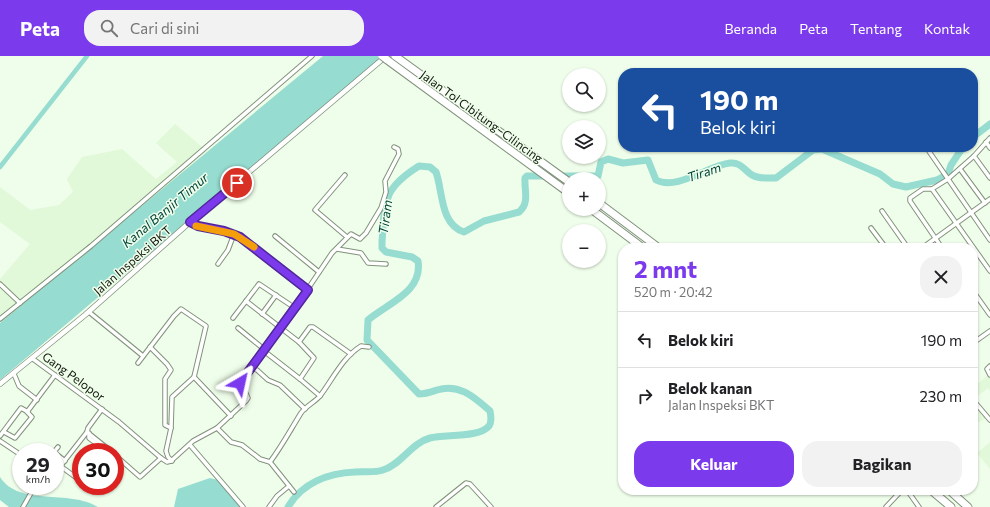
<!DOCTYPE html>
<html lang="id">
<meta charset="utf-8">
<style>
body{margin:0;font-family:Commissioner,sans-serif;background:#f2f2f2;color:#202124;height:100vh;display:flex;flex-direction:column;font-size:15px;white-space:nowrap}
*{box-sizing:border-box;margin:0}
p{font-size:13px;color:#757577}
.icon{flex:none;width:22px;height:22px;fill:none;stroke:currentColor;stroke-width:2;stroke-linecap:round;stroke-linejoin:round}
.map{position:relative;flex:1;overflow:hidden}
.details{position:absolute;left:618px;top:187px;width:360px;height:252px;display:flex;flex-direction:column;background:#fff;border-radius:16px;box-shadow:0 1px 3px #0004}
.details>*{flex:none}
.top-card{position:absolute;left:618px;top:12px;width:360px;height:84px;border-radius:16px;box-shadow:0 1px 3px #0004;background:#1a4fa0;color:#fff;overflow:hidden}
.buttons{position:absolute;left:562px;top:12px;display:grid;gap:8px}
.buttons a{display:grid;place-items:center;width:44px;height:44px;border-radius:50%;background:#fff;box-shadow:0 1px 3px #0004;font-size:20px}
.speed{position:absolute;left:12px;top:387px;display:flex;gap:8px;font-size:20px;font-weight:700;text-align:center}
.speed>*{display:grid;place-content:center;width:52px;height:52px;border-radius:50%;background:#fff;box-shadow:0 1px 3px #0004;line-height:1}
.speed small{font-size:10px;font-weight:400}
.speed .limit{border:6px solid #d22;background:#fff;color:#111}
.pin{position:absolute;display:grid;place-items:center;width:34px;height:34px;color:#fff;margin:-17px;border:2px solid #fff;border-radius:50%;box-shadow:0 1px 4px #0007}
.me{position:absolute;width:44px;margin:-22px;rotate:36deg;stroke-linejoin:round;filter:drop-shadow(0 0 3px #0008)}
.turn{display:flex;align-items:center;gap:14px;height:84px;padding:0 16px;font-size:18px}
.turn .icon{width:52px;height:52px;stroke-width:2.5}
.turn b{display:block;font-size:28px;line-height:34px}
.round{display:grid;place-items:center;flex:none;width:42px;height:42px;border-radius:16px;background:#f2f2f2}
.headline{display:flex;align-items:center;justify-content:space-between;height:68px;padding:0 16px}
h1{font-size:24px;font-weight:700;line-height:30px;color:#7c3aed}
.button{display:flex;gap:8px;margin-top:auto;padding:8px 16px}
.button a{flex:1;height:46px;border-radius:16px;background:#7c3aed;color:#fff;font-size:16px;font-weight:700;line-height:46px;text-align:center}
.button a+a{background:#f2f2f2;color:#202124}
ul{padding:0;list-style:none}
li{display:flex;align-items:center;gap:12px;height:56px;padding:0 16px;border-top:1px solid #e0e0e0}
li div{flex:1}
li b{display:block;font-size:15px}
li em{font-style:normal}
header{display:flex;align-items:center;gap:24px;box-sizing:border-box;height:56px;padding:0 20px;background:#7c3aed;color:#fff}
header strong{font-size:19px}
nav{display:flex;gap:22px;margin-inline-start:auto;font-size:14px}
.search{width:280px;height:36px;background:#f2f2f2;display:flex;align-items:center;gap:10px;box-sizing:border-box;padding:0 14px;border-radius:16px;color:#757577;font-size:15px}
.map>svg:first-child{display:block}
.built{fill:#e2f9d9}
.water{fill:#96dcd0}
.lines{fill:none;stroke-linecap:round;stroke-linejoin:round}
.canal{stroke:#96dcd0;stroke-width:4.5}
.river{stroke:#96dcd0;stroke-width:7}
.minor-casing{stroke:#82927c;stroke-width:5.5}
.tertiary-casing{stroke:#82927c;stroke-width:6}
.motorway-casing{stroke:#82927c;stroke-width:9}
.minor{stroke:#fff;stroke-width:3.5}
.tertiary{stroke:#fff;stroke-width:4.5}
.motorway{stroke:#fff;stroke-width:7}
.motorway-bridge-casing{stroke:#82927c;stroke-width:9;stroke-linecap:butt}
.motorway-bridge{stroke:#fff;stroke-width:7}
.route-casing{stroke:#51269a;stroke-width:10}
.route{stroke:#7c3aed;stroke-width:7}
.slow{stroke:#f59e0b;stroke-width:7}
.labels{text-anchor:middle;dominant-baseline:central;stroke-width:3;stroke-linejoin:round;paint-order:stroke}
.street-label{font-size:12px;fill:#12180f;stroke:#effeea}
.water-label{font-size:13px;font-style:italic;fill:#04463f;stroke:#effeea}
</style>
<header>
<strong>Peta</strong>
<div class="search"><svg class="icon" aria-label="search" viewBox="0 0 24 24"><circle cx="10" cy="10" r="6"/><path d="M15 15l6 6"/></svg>Cari di sini</div>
<nav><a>Beranda</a><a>Peta</a><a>Tentang</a><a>Kontak</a></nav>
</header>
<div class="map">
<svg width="990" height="451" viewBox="0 0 990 451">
<rect width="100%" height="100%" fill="#effeea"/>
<g class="built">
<polygon points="175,68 207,95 90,195 0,266 0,223 30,188 0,166 0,131 30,154 59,149 73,136 67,123 82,101 122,93 156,123 177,106 156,87"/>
<polygon points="990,318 990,335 988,332 975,342 973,339 973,331"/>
<polygon points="973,341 989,361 977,367 973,363"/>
<polygon points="990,386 990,413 977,397"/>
</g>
<g class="water">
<polygon points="323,0 384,0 0,324 0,267"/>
<path d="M0,421C19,451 69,433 98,451H9L0,444Z"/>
<polygon points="210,422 218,424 242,451 174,451 178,433"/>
</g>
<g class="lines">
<polyline class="canal" points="0,111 87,0"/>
<g class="river">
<polyline points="973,81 990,68"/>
<path d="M288,451C302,427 328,417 355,416C363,415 375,417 383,414C401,409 411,387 430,382C445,378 479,382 489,370C492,366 491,360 490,355C475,342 460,327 437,334C431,336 426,338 419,338L367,284L368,264C388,247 423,236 418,205L412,201L386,196L382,192V186C385,146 382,133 419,110L430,111L436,116C443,136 440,168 464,176L484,165L519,156C530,147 524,134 525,122L527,120H598L601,106L608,103L623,107L648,104L656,124C677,135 709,109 730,107C742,106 745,116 754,120C760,123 769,122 776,122L813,94L822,93L880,118L893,128L906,131L937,124L948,118L951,109L963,91"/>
</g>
<g class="minor-casing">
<g id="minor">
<polyline points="986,86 990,92"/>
<polyline points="926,91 990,184"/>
<polyline points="974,100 990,122"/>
<polyline points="960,113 985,147"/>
<polyline points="345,119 315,154 347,181"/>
<polyline points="932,133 990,215"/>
<polyline points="882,155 908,192"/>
<polyline points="190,166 198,171 224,175 240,181 308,234"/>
<polyline points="871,172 886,192"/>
<polyline points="275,180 319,216"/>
<polyline points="922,192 990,143"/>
<polyline points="942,192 910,145 910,142 923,133 932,133 948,123 974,100 990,82"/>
<polyline points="337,193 361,197 368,207 386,208"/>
<polyline points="218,208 228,194 234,178"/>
<polyline points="0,228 20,247"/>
<polyline points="973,235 990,259"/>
<polyline points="246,245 299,286 310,271 313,271 351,298"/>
<polyline points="89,256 143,300"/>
<polyline points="262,258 276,239"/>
<polyline points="233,262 259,228 295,252"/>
<polyline points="0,263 91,190 312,0"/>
<polyline points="238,272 265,294"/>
<polyline points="299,286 314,302 300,323 320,340"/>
<polyline points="973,287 990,275"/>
<polyline points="150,291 167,308 171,314 165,323 165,369 171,372"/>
<polyline points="264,295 300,323"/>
<polyline points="33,303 119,366 161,402 167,406 171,405 193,385 217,372 246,345 248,342 241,326 295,252 332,197 351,178 360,183 366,177 381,152 386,136 385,125 399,98 398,93 394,91"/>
<polyline points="138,307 174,260 181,253 206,270 194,321 172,341 171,372 166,395 168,401 172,405"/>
<polyline points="990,310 987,313 990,319"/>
<polyline points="251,312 257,314 268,324 280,329 305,353"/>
<polyline points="14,318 19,330 37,344"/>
<polyline points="194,321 231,360"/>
<polyline points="973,344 990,364"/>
<polyline points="102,353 88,372 87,376 112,396"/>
<polyline points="217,372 231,386 242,389 260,403 270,406 294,436"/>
<polyline points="4,376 15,382 32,361 27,356 55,319"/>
<polyline points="89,377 89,382 97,388 97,396"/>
<polyline points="0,380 21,352 28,356"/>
<polyline points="0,385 21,399"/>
<polyline points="190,389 243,451"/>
<polyline points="54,396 58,391"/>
<polyline points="55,397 65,405"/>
<polyline points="115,399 140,421 161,402"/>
<path d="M270,406C282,390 291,373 301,357C306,350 315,346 320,340C333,323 342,302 361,290L369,291"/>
<polyline points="63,412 81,425"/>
<polyline points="55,417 87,376"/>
<polyline points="907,434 919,451"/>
<polyline points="23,451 35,430"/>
<polyline points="269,451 277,440 289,430"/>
<polyline points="436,451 466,427 470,428 491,451"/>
<polyline points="886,451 902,434"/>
</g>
</g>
<g class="tertiary-casing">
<polyline id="tertiary" points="0,328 85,259 190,166 385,1"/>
</g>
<g class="motorway-casing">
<g id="motorway">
<polyline points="395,0 569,126"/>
<polyline points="386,3 569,137"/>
<polyline points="599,147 659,192"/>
<polyline points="591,153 643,192"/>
<polyline points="931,434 951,451"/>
<polyline points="949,434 968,451"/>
</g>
</g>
<use href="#minor" class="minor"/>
<use href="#tertiary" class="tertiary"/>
<use href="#motorway" class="motorway"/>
<g class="motorway-bridge-casing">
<polyline id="motorway-bridge" points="382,0 386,3"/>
</g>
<use href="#motorway-bridge" class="motorway-bridge"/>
</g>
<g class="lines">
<g class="route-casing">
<polyline id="route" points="237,127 190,166 198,170 224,175 240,181 308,234 240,327"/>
</g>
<use href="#route" class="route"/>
<polyline class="slow" points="196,170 234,178 254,191"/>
</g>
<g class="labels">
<g class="street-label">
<text transform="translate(482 60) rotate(36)">Jalan Tol Cibitung–Cilincing</text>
<text transform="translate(132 204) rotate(-41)">Jalan Inspeksi BKT</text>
<text transform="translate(74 320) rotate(36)">Gang Pelopor</text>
</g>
<g class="water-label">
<text transform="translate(704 116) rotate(-18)">Tiram</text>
<text transform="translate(165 154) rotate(-40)">Kanal Banjir Timur</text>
<text transform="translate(385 161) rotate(-82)">Tiram</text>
</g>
</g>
</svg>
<div class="buttons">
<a><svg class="icon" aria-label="search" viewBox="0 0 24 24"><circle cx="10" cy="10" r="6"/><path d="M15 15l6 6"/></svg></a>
<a><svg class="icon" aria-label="layers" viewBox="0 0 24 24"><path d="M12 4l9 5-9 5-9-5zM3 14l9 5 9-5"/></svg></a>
<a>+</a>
<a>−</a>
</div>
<div class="speed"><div>29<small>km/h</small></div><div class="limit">30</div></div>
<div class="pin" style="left:237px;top:127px;background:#d93025"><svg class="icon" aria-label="arrive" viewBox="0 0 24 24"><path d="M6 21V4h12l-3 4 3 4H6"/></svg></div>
<svg class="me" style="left:240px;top:327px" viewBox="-20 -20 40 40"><path d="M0-17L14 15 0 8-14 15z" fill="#7c3aed" stroke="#fff" stroke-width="4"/></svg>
<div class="top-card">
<div class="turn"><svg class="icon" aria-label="left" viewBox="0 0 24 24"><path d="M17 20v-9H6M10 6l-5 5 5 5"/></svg><div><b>190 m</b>Belok kiri</div></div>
</div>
<section class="details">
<div class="headline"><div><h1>2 mnt</h1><p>520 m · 20:42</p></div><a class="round"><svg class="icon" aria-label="close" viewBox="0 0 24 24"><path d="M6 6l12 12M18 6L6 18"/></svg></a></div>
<ul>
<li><svg class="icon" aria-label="left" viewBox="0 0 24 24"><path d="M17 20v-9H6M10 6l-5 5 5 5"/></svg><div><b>Belok kiri</b></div><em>190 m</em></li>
<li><svg class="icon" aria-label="right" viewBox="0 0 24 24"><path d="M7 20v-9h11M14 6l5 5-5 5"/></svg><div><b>Belok kanan</b><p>Jalan Inspeksi BKT</p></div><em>230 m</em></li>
</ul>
<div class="button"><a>Keluar</a><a>Bagikan</a></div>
</section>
</div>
